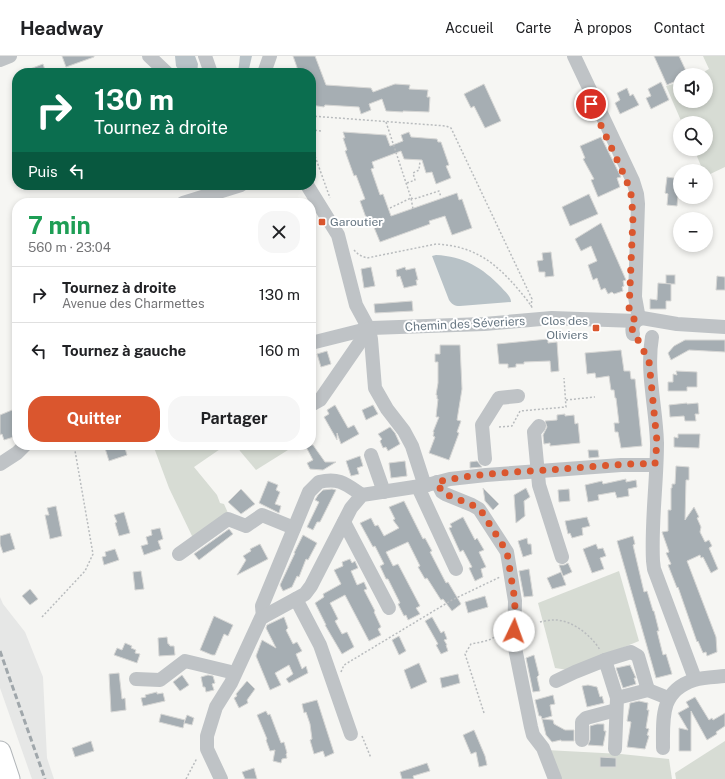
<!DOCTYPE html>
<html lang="fr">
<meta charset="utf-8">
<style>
body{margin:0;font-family:"Public Sans",sans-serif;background:#f6f6f6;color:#202124;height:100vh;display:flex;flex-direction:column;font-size:15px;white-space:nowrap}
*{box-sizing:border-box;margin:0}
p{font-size:13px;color:#757577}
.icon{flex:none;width:22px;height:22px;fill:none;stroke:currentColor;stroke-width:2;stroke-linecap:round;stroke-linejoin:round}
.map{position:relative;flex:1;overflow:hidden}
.side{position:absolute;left:12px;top:142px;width:304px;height:252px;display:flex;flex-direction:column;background:#fff;border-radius:16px;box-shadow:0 2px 6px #0003}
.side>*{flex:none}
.banner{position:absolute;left:12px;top:12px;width:304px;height:122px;border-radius:16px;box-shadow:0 2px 6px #0003;background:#0b6e4f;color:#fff;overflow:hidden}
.buttons{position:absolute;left:673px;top:12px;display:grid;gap:8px}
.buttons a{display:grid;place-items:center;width:40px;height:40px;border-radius:50%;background:#fff;box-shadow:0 2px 6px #0003;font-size:20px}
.pin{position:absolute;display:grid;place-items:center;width:34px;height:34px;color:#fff;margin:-17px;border:2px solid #fff;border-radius:50%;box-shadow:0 1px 4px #0007}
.me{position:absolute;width:44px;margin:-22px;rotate:3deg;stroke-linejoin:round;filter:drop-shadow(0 0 3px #0008)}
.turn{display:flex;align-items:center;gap:14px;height:84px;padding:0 16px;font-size:18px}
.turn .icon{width:52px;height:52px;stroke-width:2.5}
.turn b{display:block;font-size:28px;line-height:34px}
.then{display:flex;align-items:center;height:38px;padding:0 16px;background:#0003;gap:8px;font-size:15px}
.round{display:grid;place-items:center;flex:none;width:42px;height:42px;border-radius:16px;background:#f6f6f6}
.head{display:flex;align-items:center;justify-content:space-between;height:68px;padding:0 16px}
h1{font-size:24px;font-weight:700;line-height:30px;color:#1e9e55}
.primary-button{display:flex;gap:8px;margin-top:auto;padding:8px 16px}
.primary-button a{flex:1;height:46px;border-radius:16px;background:#da562e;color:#fff;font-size:16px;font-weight:700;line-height:46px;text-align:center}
.primary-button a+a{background:#f6f6f6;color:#202124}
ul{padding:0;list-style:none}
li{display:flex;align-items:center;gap:12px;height:56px;padding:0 16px;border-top:1px solid #e0e0e0}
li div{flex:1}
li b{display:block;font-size:15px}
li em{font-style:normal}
header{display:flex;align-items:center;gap:24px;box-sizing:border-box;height:56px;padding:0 20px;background:#fff;border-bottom:1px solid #e0e0e0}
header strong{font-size:19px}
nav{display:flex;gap:22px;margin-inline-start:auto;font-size:14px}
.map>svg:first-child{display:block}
.built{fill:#e6e7e6}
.green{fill:#d7dcd4}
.water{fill:#b8c2c7}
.building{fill:#a6aeb3;stroke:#d7d7d5}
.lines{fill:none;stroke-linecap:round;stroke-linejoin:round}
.highway-casing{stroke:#b2b6b9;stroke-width:23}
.path{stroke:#b9bcbe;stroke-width:1.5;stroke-dasharray:2 2;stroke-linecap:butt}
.minor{stroke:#bfc3c6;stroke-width:14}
.highway{stroke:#fff;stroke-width:21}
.rail{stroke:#a0a7ab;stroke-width:3;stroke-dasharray:6 3;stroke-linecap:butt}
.route{stroke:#da562e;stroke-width:7;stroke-dasharray:0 12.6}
.poi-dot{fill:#da562e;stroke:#fff;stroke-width:1.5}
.labels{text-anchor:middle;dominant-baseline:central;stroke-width:4;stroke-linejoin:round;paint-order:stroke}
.poi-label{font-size:12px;fill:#667682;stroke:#fff;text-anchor:start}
.street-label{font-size:12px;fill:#667682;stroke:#fff}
</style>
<header>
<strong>Headway</strong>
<nav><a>Accueil</a><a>Carte</a><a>À propos</a><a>Contact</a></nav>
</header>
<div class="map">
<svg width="725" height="723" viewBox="0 0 725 723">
<rect width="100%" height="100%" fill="#f6f6f3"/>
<polygon class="built" points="0,541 3,548 25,576 43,621 47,702 54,723 32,723 0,632"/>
<g class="green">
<polygon points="703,0 725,0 725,111 706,120 706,115 703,115 694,93 706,93 706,67 682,67 666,30 680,26 680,45 706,45 706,19 698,19 709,13"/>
<polygon points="153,389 226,389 194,411 217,439 220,447 224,448 228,457 193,482 169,432"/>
<polygon points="237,389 288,389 288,394 256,414 240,395"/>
<polygon points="619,515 639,585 568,614 555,612 538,547"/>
<polygon points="725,685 725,723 676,723 675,717"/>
<polygon points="546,694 621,698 669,703 672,723 557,723"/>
</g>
<g class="water">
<polygon points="175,0 195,0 198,8 197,17 181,17 176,10"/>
<polygon points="240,0 252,0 248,17 238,17"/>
<path d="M436,199C463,200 483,212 501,231C505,236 511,240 511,246L460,250C454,250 452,248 449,244L432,200Z"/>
</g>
<g class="building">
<polygon points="62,0 94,0 94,1 66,11"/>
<polygon points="293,0 315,0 326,29 371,32 373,36 395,28 410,29 409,33 428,34 427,41 430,41 429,56 403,55 403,56 386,55 382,43 369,48 371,54 361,58 359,51 325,49 324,51 311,49 311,17 299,17"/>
<polygon points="654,0 679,0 688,19 680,19 680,23 667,29"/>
<polygon points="43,8 46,17 22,17 22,16"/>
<polygon points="661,26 669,44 651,53 646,42 651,40 648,33"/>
<polygon points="484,28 501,65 485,72 474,50 471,52 464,38"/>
<polygon points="627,32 630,40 633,38 639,49 620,58 615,47 620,44 617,37"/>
<polygon points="343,76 386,79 390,90 403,85 401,79 409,76 411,81 437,83 438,86 441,86 449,109 446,110 451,122 436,128 432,116 426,117 422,104 404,103 401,95 372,106 374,112 371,113 380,139 383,138 391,160 457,137 459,144 462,143 472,172 452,179 445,160 429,165 430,168 380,186 373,169 369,170 360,145 365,143 356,119 354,120 345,95 347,94 343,82 345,82"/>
<polygon points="601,81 621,121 617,122 620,131 598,141 591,124 594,123 583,103 585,102 580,90"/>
<polygon points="667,121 680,123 680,139 678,139 677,150 667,149 668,138 665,137"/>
<polygon points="589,138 598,158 570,170 562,151"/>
<polygon points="601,167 626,224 623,225 624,230 622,231 623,235 614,238 612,236 608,238 605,232 601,234 597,222 593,224 588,209 597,205 591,190 581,195 575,183"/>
<polygon points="551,196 554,220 545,221 545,216 539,216 537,205 543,204 542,197"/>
<polygon points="371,211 375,230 364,232 361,213"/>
<polygon points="405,211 406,214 415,212 418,224 416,224 417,229 404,232 400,220 397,221 396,214"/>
<rect x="666" y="219" width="9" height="9"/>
<polygon points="717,220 725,221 725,234 716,234"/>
<polygon points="658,227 671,228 671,245 666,245 666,253 650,253 650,243 657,244"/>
<polygon points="412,245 413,255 375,257 374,248"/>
<polygon points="548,283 548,287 557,286 559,315 551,316 550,305 524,306 524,308 516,308 516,311 508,312 508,308 499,308 497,288"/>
<polygon points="685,284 725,284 725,296 689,294 671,304 668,297 674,290"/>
<polygon points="440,289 460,289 462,333 457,364 461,365 457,376 459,377 449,404 429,397 435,381 433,380 434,376 433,376 439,361 436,361 438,343 437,343 437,339 436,339 438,327 438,306 435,306 435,298 440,298"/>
<polygon points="621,294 624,315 630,315 631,323 635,323 642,390 621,392 618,376 615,376 614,367 619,367 616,342 615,342 614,334 611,334 609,320 596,322 595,317 587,318 585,297"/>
<polygon points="327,295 331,308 321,311 317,298"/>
<polygon points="676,315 697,316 697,331 687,331 687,335 668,335 668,326 673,326 673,318 677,319"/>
<polygon points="687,347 687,348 698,347 699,358 695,358 696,365 685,365 684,360 670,361 669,349"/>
<polygon points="335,349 348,372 354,369 359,378 341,388 337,377 337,384 324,361 329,358 327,354"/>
<polygon points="373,349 378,358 366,364 362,354"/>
<polygon points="17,352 17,380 4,384 2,378 0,379 0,359"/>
<polygon points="565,358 565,360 574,359 575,368 578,367 580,387 550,390 550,387 544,388 543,379 547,371 545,365 557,364 557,359"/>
<polygon points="390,371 395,377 400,388 388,395 386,391 383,392 380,385 382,383 378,378"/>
<polygon points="678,378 700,378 699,392 674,391 674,381 678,382"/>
<polygon points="104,389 124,389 127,399 109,405"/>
<polygon points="305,389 313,389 325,406 336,406 323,414 310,413 307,407 313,404"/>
<polygon points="588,394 598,394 599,401 589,402"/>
<polygon points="360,400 363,410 357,412 359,418 351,420 346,405"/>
<polygon points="405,405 407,420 391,422 389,407"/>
<polygon points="477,405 482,411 470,412 470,406"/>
<polygon points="676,410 689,411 689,424 686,424 685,464 694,451 699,461 697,462 701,471 700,476 705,486 709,484 712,490 709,492 718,513 711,517 703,501 701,502 700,499 687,505 716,581 717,596 707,600 706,596 703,597 698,585 697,586 678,531 677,532 668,509 671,508 666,497 669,496 662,476 668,475 668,454 671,454 671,432 672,432 672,428 675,428"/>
<polygon points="626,423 626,426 636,424 637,431 628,433 629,440 617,442 615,436 598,439 599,444 588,446 585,429 602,425 603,428"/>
<polygon points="268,425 278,429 276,434 280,436 275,448 281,450 279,457 259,447"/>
<polygon points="483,432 499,448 493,454 485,445"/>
<polygon points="526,432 530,441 524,445 525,460 516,467 514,439"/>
<polygon points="241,433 255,448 241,458 228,446"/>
<polygon points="332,433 336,434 320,466 317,466 313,474 307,471 319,446 315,444 318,439 323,434"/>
<polygon points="569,433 570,445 559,446 558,434"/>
<polygon points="404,445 423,483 425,482 432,495 430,496 446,527 448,526 461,548 452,555 443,543 441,544 427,522 425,523 418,511 420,510 408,486 386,496 393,510 398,508 420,550 416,552 420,558 408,564 406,559 404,560 398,548 400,547 388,523 386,523 380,510 384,508 375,490 373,491 360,467 371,462 375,470 378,469 384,480 399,472 393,464 395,463 389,451"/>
<polygon points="56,450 62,480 50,483 45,459 49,459 47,452"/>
<polygon points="124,456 130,477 119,480 115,467 117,466 114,459"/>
<polygon points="463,461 475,484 477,482 484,494 479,496 486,511 481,513 483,521 475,525 469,512 472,511 463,494 460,496 449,472 452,471 450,468"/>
<polygon points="587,461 590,470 582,472 583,479 572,482 570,477 568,478 565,465"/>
<polygon points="160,472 163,483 158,485 161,493 144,499 141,490 148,488 146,481 152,479 151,474"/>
<polygon points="229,473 233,478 199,504 194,498"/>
<polygon points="10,477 15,493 3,497 0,488 0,480"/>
<polygon points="303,479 317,487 308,504 306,503 299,521 297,520 292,531 283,535 280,529 295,497 294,497"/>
<polygon points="633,480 635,488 633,489 644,536 647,535 653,555 654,555 659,575 657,575 663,599 666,598 672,618 656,622 617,485"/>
<polygon points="527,482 528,488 531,488 532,498 523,501 518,485"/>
<polygon points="260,488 268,503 237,519 246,504 243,500 251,495 250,493"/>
<polygon points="596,488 598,493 603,492 606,500 600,502 604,513 592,517 583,493"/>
<polygon points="115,493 119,504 104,509 102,501 106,500 105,496"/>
<polygon points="350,503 352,507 355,505 358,512 351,515 357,529 364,526 367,533 364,534 375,555 374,556 381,571 378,573 381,579 369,585 345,539 330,547 338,563 335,565 342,578 347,576 354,591 342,598 325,569 326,569 315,547 324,541 323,538 341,528 334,514 343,510 342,506"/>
<polygon points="568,507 572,516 563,520 559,509 564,509"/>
<polygon points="529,513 533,540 524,541 519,515"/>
<polygon points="141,515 144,533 135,534 133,516"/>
<polygon points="561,516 566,529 552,533 547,522"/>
<polygon points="30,533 38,543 30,549 22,540"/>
<polygon points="485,540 488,551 468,557 465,546"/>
<polygon points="214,560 233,569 228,580 224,578 215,599 212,599 200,594"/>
<polygon points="284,561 288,572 286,574 293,588 297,586 302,595 296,598 302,613 306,610 308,617 289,627 286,623 293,618 289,609 275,617 281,629 270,634 256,600 262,584 276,592 266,572 267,569"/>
<polygon points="432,561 441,577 444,575 447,583 444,584 447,589 446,589 448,595 441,598 436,589 438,588 425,565"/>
<polygon points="399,580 406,595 399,599 392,584"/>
<polygon points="167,581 168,588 169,588 170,590 174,590 175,599 159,600 158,582"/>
<polygon points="125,587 132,590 131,592 136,594 135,597 140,598 137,607 114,599 117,592 122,594"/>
<polygon points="534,599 539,619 537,621 540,635 533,636 526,602"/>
<polygon points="419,607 427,626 411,633 404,614"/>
<polygon points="630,609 636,622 634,622 636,628 623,632 616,612"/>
<polygon points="119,617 122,643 125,642 126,654 111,656 109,618"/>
<polygon points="458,618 460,627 442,632 440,622"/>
<polygon points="182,619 189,629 180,635 173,626"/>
<polygon points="208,619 213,620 215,627 212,628 214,634 206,636 205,631 203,631 201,621"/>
<polygon points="247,625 255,633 247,644 248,647 239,652 234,642 237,640 236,638"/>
<polygon points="588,629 597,631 600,641 602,640 604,647 587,651 582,630"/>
<polygon points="157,636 157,638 163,637 165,645 143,650 141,642 146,641 145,639"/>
<polygon points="553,639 555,648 550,649 552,660 542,663 541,660 539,660 535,644"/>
<polygon points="695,641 709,664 712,662 713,664 725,657 725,670 716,676 717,678 707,684 691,655 691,695 679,695 679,672 688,674 678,657 689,651 686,646"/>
<polygon points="317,644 334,697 325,701 323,695 314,698 310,684 312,683 310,668 306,656 304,657 302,648"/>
<polygon points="639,645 648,647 647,654 649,654 646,672 649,673 647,679 649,680 645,693 627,691 631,666 627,665 630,647"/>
<polygon points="266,655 268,659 270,658 281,687 284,686 287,697 286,698 287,702 282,703 281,707 273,705 275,694 270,695 266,684 267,683 257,659"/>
<polygon points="161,658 185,664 183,672 159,666"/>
<polygon points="187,659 194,662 192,669 184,667"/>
<polygon points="542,663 553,664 554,668 565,674 574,674 574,685 561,685 561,684 552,686 546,679"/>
<polygon points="597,668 604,668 604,675 606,675 603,690 588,689 590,684 590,670"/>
<polygon points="474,674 485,700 487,709 479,711 476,696 471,698 463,679"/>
<polygon points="91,685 94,695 75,701 72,692"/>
<polygon points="600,701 616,702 616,711 600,711"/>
<polygon points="427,707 430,715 413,720 414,723 402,723 400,716"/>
<polygon points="254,712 257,723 245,723 242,716"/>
</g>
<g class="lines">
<g class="highway-casing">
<polyline id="highway" points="0,696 9,723"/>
</g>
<g class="path">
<polyline points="311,60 446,70 451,72 532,243 531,250"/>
<polyline points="386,66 411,142 414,143 439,135 441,141"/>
<polyline points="311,74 322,75"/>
<polyline points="311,89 330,142"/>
<polyline points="407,127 415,124 413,117 419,114 420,105"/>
<polyline points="390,152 411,142 413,153"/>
<polyline points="347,171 369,163"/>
<path d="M354,194L359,199L367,202L436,188C473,190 494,205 518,233C523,239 529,246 533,253"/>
<polyline points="566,344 595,341"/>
<polyline points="499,371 512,370 520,355 566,351 564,322"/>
<polyline points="42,561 85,515 93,498 74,389"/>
<path d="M540,566C544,565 549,564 553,564C571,563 591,579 600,594"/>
<polyline points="341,616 344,609 452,544 500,521"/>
<path d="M484,657L465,598L471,588C485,585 498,585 502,569"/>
<polyline points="362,680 371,702"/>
<polyline points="186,723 197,702"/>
</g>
<g class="minor">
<polyline points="149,0 167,17"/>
<polyline points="205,0 211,17"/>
<polyline points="574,0 633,125 637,138 638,148 635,241 639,263"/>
<polyline points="0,4 10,0"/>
<polyline points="264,17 270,0"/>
<polyline points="307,129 338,179 356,249 369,273 371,283 375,332 387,353 404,375 412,390 423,424 427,429"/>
<polyline points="183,147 241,129"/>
<path d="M633,278C631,270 634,264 642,262L677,268L725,271"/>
<path d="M652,281C646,316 656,351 657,387C657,426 651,466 653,505L654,513L695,623"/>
<polyline points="311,287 371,272 484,268 552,262 636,265"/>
<polyline points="311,349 320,344 369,273"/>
<polyline points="539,370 534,376 539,429 562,501"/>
<polyline points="371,399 384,436"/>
<polyline points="485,403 482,369 499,342 518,340"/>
<polyline points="0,408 17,397 25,389"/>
<polyline points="437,426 442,436 445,438 472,449 479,453 507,496 515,545 514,587 531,671 533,679 543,692 555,723"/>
<polyline points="418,431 456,513"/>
<polyline points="344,466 389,552"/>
<polyline points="179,498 228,463 246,470 262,459 294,472"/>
<polyline points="296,543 320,589 351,678"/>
<path d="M263,561L262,550L309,436L319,426C339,421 346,428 362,439"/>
<polyline points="605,604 631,596 638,600 648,634"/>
<polyline points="136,623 160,624 185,605 235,617"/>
<polyline points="556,625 575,616 605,604 617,642"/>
<polyline points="582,684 582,666 586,662 616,654"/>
<path d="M663,692C663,662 660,635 694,624C704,621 715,621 725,620"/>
<polyline points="615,693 617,642 648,634 668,642"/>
<polyline points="221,723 207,693 207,680 216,651 231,627 261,562 305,538 311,530 351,452 362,439 427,429 450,423 486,419 621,409 655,409"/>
</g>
<use href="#highway" class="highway"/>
<polyline class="rail" points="0,595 45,723"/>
</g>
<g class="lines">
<path class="route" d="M514,575L515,545L507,496L480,453L472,449L445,438L442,436L437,426C477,417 520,416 561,413C592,411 624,407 655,408L657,386L649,305L638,284L633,278L632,271L636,265L632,261L629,255L633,160L631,138L626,123L591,48"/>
</g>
<g class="poi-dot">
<rect x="318" y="162" width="8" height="8" rx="2"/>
<rect x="592" y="268" width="8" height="8" rx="2"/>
</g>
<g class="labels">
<g class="poi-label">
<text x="330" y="166">Garoutier</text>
<text x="588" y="265" text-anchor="end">Clos des<tspan x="588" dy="14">Oliviers</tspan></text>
</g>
<g class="street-label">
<text transform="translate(465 268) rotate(-3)">Chemin des Séveriers</text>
</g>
</g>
</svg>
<div class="buttons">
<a><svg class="icon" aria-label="sound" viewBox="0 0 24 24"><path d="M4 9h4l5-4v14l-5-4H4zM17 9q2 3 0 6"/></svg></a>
<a><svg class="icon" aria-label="search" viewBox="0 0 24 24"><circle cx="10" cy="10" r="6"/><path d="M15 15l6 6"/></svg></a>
<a>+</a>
<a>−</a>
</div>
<div class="pin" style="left:591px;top:48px;background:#d93025"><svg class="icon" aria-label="arrive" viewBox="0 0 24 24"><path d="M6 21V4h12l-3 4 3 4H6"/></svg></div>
<svg class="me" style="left:514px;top:575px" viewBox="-20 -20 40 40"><circle r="19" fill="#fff"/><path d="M0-13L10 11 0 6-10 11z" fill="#da562e"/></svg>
<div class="banner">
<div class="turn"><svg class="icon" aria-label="right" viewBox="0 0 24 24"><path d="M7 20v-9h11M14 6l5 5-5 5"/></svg><div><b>130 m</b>Tournez à droite</div></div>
<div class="then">Puis<svg class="icon" aria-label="left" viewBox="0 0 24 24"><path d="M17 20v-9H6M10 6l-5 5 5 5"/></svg></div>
</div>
<section class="side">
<div class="head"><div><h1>7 min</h1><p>560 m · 23:04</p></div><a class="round"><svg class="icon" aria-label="close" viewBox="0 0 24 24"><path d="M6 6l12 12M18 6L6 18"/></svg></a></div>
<ul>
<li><svg class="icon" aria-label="right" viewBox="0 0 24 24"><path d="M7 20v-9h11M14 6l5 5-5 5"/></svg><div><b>Tournez à droite</b><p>Avenue des Charmettes</p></div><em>130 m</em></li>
<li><svg class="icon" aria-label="left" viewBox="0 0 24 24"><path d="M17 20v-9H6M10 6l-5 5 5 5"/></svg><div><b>Tournez à gauche</b></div><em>160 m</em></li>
</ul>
<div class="primary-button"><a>Quitter</a><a>Partager</a></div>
</section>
</div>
